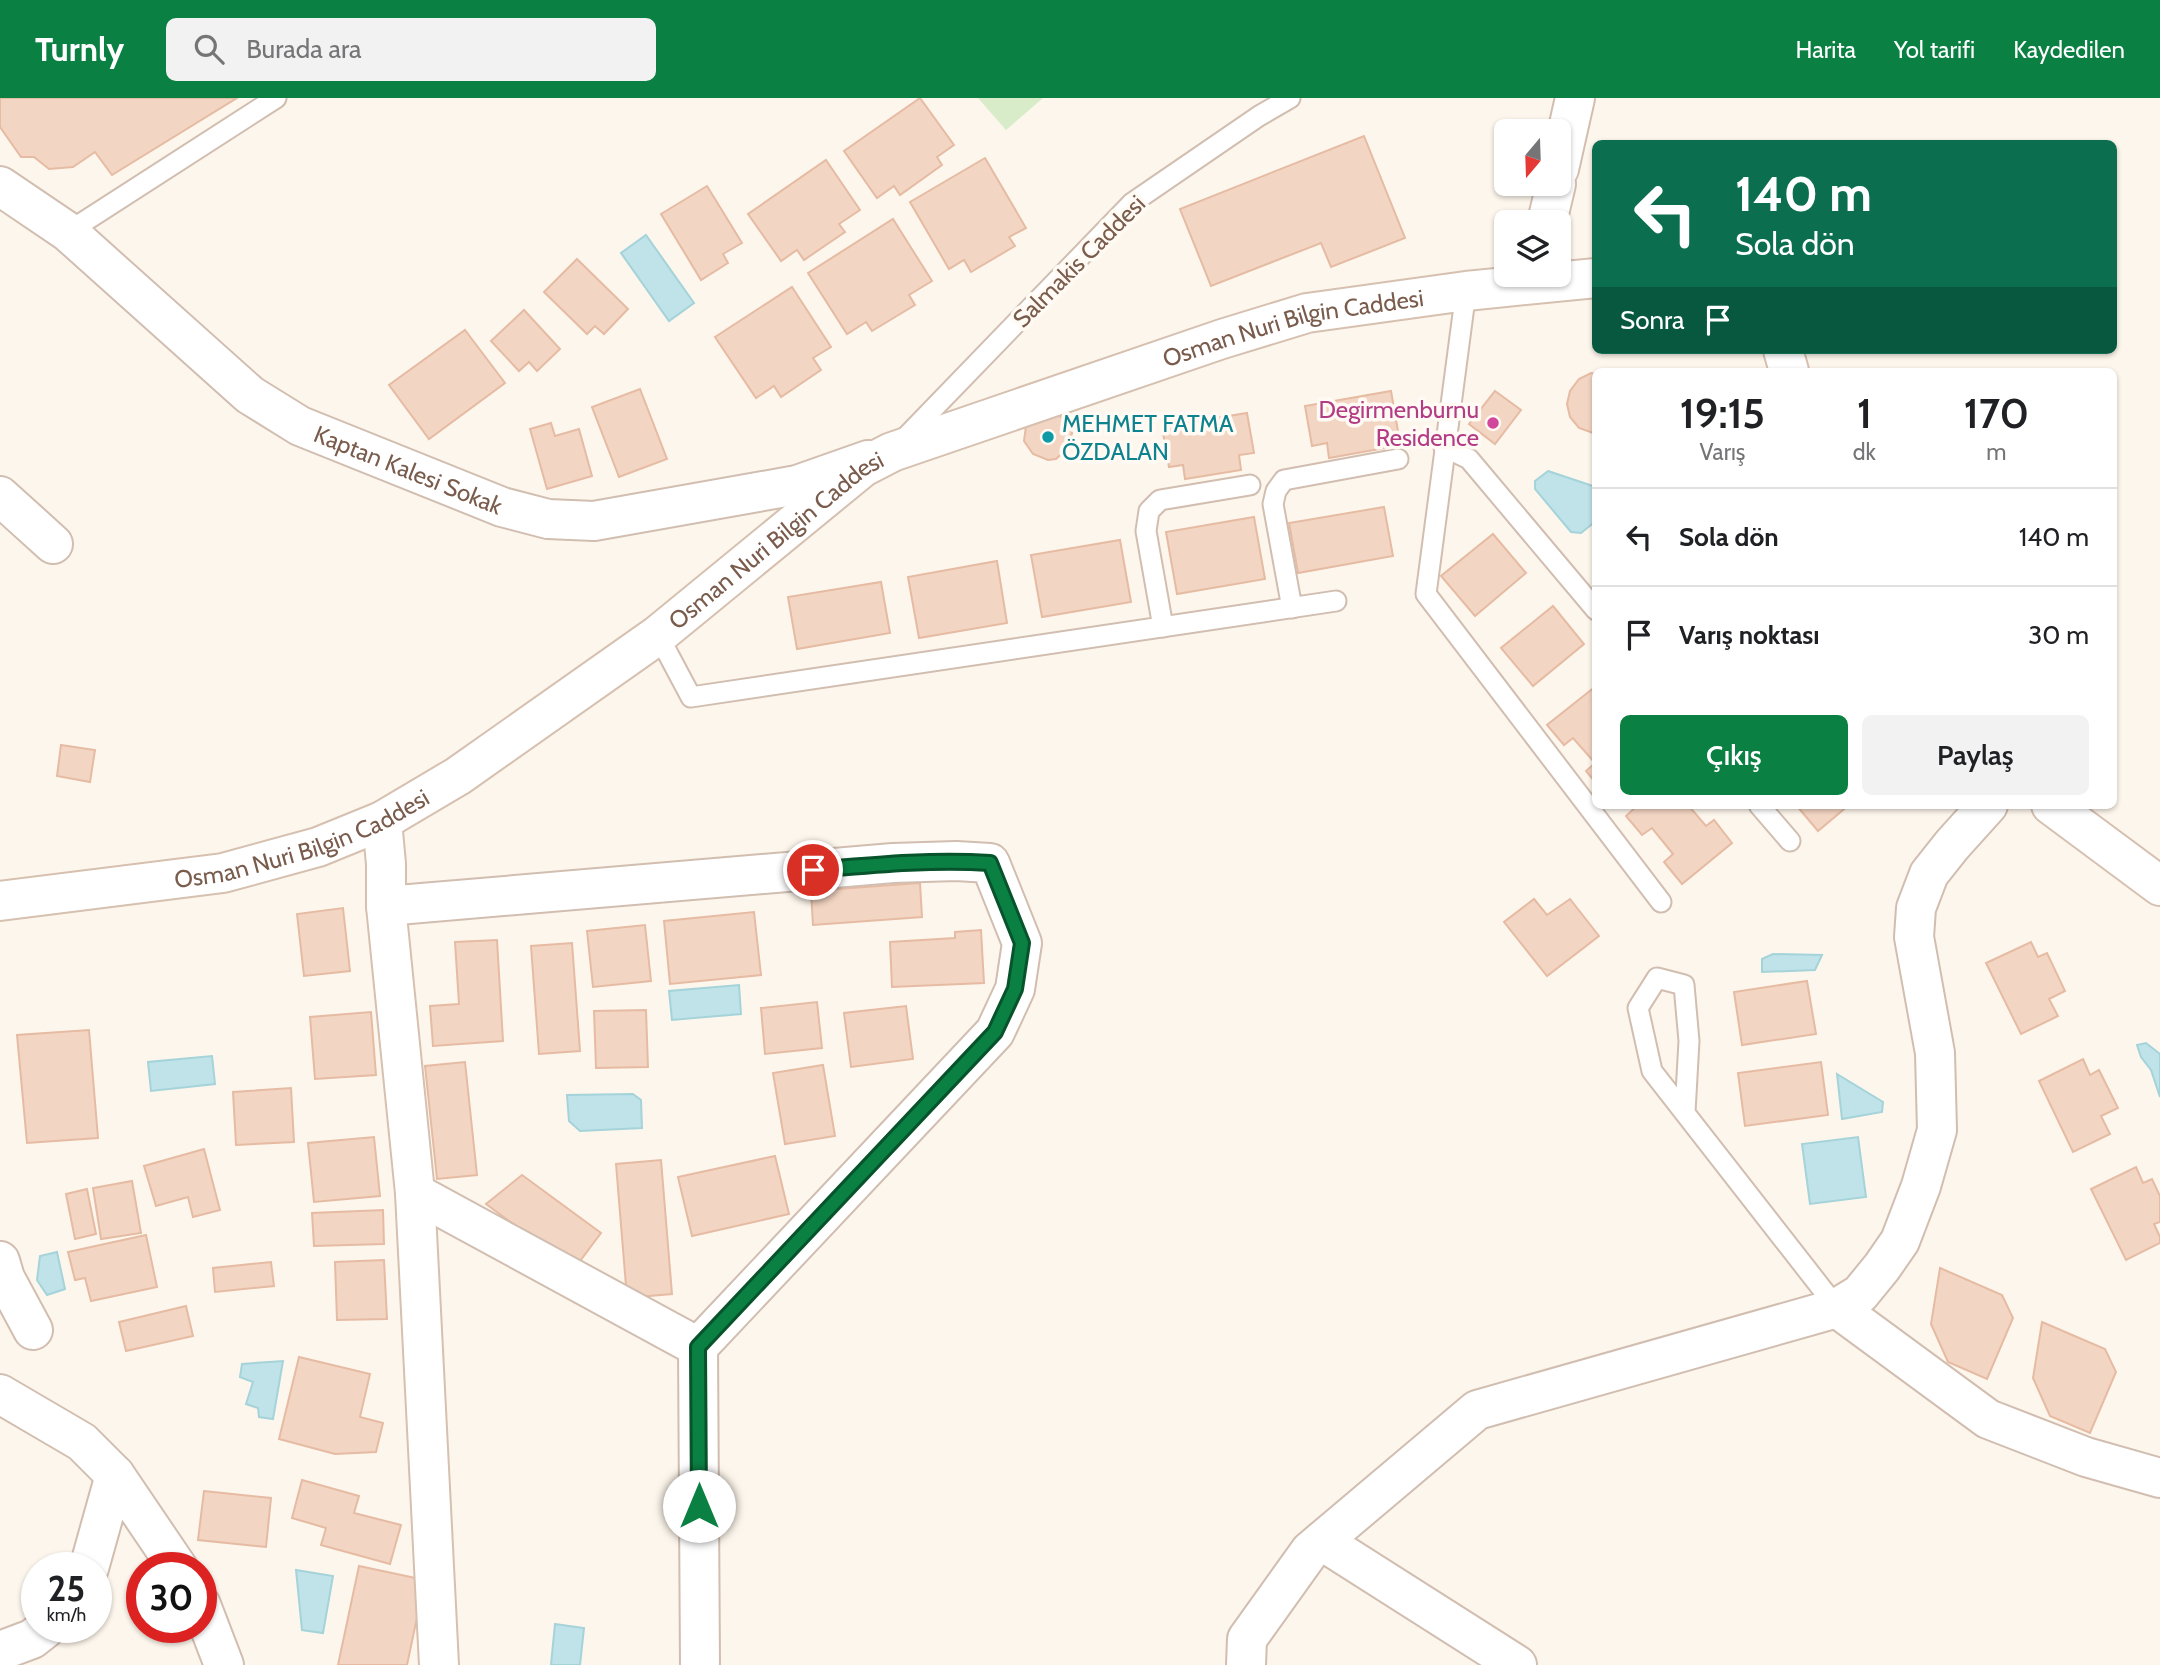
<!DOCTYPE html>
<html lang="tr">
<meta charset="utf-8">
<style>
body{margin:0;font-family:Cabin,sans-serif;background:#f2f2f2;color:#202124;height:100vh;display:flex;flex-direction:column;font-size:26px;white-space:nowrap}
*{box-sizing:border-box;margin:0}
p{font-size:23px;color:#757577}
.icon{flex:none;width:38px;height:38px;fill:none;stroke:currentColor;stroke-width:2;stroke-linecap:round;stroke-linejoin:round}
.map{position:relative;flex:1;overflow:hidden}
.side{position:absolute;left:1592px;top:270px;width:525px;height:441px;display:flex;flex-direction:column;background:#fff;border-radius:10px;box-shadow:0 2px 5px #0004}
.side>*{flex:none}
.banner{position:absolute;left:1592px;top:42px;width:525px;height:214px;border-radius:10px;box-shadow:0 2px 5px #0004;background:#0b6e4f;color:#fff;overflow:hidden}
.needle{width:46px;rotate:199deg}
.fabs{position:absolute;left:1494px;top:21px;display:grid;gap:14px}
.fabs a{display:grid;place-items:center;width:77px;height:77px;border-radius:10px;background:#fff;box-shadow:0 2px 5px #0004;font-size:35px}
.speed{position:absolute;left:21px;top:1454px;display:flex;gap:14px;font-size:35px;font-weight:700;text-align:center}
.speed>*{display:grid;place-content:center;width:91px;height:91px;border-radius:50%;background:#fff;box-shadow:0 2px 5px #0004;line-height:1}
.speed small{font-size:18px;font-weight:400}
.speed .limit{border:10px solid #d22;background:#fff;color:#111}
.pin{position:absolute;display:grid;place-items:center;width:60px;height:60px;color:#fff;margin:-30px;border:4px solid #fff;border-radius:50%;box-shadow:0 2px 7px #0007}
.me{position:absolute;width:77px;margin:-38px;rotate:0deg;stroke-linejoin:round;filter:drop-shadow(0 0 5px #0008)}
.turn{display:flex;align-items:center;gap:24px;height:147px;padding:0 28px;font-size:32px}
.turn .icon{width:91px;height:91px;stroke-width:2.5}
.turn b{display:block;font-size:49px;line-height:60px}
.then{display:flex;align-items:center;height:66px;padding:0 28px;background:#0003;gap:14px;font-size:26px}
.eta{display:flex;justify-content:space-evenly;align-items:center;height:119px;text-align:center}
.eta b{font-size:42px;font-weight:600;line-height:49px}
.button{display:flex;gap:14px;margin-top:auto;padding:14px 28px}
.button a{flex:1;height:80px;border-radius:10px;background:#0b8043;color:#fff;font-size:28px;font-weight:600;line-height:80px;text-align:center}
.button a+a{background:#f2f2f2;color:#202124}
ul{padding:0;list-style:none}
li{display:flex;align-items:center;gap:21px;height:98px;padding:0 28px;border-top:2px solid #e0e0e0}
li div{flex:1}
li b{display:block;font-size:26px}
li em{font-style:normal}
header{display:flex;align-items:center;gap:42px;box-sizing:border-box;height:98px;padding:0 35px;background:#0b8043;color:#fff}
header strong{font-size:33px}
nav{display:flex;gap:38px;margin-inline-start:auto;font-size:24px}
.search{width:490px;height:63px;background:#f2f2f2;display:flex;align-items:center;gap:18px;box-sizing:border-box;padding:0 24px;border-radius:10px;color:#757577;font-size:26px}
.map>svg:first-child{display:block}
.green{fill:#d8ecc9}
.water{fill:#bfe3e8;stroke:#a5d3da;stroke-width:2}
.building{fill:#f3d5c3;stroke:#e6bba3;stroke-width:2}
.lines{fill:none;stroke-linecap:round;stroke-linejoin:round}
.lane-casing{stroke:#d1beb0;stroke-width:23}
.street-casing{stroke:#d1beb0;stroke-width:42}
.secondary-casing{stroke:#d6c0b0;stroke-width:42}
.lane{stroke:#fff;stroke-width:19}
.street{stroke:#fff;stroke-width:38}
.secondary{stroke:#fff;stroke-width:38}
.route-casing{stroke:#07532c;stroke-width:18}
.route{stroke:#0b8043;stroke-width:12}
.hotel-dot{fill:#d1479c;stroke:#fffaf3;stroke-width:2.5}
.culture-dot{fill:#0f9aa8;stroke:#fffaf3;stroke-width:2.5}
.labels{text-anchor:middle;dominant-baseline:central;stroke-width:7;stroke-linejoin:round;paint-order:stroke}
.street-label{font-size:24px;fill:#7a5c4d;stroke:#fffaf3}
.hotel-label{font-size:24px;fill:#b23c85;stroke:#fffaf3;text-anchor:end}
.culture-label{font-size:24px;fill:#0d838f;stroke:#fffaf3;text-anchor:start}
</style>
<header>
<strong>Turnly</strong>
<div class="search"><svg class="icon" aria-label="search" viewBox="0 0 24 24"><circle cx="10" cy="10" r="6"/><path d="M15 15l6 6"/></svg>Burada ara</div>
<nav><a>Harita</a><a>Yol tarifi</a><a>Kaydedilen</a></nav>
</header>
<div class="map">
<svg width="2160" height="1567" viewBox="0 0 2160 1567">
<rect width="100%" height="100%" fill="#fdf6ec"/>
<polygon class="green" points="978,0 1043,0 1006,32"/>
<g class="water">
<polygon points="646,137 694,205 669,223 621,155"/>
<polygon points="1548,373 1596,389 1596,423 1581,435 1571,434 1535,391 1535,383"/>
<polygon points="1773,856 1822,857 1815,872 1762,874 1762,861"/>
<polygon points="739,887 741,916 672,922 669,893"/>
<polygon points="2146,945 2160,956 2160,999 2151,972 2141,959 2137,947"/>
<polygon points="212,958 215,986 151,993 148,964"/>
<polygon points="1837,976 1883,1004 1882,1014 1842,1021"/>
<polygon points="633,996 641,1002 642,1030 580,1033 569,1023 567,997"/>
<polygon points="1858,1039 1866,1099 1810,1106 1802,1046"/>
<polygon points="57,1154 65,1191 47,1197 37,1182 40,1158"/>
<polygon points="283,1263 273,1321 259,1319 258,1310 246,1306 253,1284 240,1279 242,1266"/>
<polygon points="296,1472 333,1478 323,1535 302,1532"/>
<polygon points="555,1526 584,1530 580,1567 551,1567"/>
</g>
<g class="building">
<polygon points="0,0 237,0 112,77 95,54 73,69 49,71 34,59 21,59 0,29"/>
<polygon points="920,0 954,47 937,59 942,67 900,97 894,88 877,100 844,53"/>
<polygon points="1364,38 1405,140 1331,169 1321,145 1211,188 1180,111"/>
<polygon points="985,60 1026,130 1009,139 1015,148 971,174 964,162 949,171 910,104"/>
<polygon points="826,62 860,112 839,126 845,134 804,162 797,152 781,163 748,116"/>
<polygon points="707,88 742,145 723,156 728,165 701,182 661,116"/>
<polygon points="893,121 932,183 909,197 915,207 872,233 866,224 847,236 808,175"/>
<polygon points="577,161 628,211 604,236 595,228 587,236 544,194"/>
<polygon points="792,189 831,249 813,260 821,272 781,299 774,288 756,300 715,239"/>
<polygon points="524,212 560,251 537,273 529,264 519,273 491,243"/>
<polygon points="465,232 505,285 429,341 389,287"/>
<polygon points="1591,275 1596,276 1596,336 1579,330 1570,319 1567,306 1570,293 1579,281"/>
<polygon points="640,291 667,361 619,379 592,309"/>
<polygon points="1391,293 1398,333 1382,336 1385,350 1329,360 1327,345 1312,348 1305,308"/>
<polygon points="1495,293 1521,312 1495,346 1469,326"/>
<polygon points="1247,315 1254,355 1239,357 1241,372 1185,381 1183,367 1169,369 1162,329"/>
<polygon points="1059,317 1070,328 1072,335 1068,350 1056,361 1048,362 1033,356 1024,343 1026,328"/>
<polygon points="551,325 555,338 579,331 592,378 547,391 530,331"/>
<polygon points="1384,409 1393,458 1298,475 1289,425"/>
<polygon points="1254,419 1265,481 1177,496 1166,434"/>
<polygon points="1493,436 1526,475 1475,518 1441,478"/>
<polygon points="1120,442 1131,504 1042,519 1031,457"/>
<polygon points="997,463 1007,525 919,540 908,479"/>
<polygon points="881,484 890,535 797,551 788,499"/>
<polygon points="1553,508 1584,546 1533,588 1501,550"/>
<polygon points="1596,588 1596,685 1586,673 1595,665 1573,640 1564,647 1547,627"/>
<polygon points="61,647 95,652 90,684 57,678"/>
<polygon points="1638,707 1688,707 1706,728 1714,722 1732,745 1682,786 1664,764 1673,756 1652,730 1642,737 1626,718"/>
<polygon points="1796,707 1849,707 1818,733"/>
<polygon points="920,785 922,819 813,827 811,793"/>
<polygon points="1534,801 1547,817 1570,801 1599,838 1547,878 1504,824"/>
<polygon points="343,810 350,873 304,878 297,816"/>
<polygon points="754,814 761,877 670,886 664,823"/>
<polygon points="645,827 651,883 593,889 587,833"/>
<polygon points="981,832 984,885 892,889 890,844 955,840 955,834"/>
<polygon points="497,842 503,943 433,948 430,908 459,906 455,844"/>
<polygon points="2031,844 2038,859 2047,855 2065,893 2049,901 2058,918 2021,936 1986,865"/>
<polygon points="572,845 580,953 539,956 531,848"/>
<polygon points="1807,883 1816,936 1742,947 1734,894"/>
<polygon points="817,904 822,950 765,956 761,910"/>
<polygon points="906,908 913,961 851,969 844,915"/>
<polygon points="646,912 648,969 596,970 594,913"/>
<polygon points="371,914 376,977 315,981 310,919"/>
<polygon points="89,932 98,1040 27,1045 17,937"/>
<polygon points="2083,961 2090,977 2099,972 2118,1010 2101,1018 2110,1036 2073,1054 2039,983"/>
<polygon points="465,964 477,1077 437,1081 425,968"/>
<polygon points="1821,964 1828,1017 1745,1028 1738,975"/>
<polygon points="823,967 835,1038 785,1046 773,975"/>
<polygon points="291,990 294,1044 236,1047 233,994"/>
<polygon points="374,1039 380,1098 314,1104 308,1045"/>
<polygon points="204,1051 220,1112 193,1119 188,1099 156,1108 144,1068"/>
<polygon points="775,1058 789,1116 692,1138 678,1079"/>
<polygon points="661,1062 672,1196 627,1200 616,1066"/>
<polygon points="2136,1069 2143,1085 2152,1081 2160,1098 2160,1124 2154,1126 2160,1139 2160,1145 2126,1162 2091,1091"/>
<polygon points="522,1077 601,1135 574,1171 486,1106"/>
<polygon points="132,1083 141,1135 101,1141 93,1090"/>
<polygon points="87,1091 96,1136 75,1141 66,1096"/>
<polygon points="383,1112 384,1146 314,1148 312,1115"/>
<polygon points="146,1137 157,1189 91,1203 85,1180 75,1182 68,1154"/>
<polygon points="384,1162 387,1221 337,1222 335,1164"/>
<polygon points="271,1164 274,1188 215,1194 213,1170"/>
<polygon points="1940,1170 2002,1197 2013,1220 1987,1281 1948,1264 1931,1226"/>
<polygon points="186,1208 193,1238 126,1253 119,1224"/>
<polygon points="2042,1224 2105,1251 2116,1274 2090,1335 2050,1318 2033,1280"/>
<polygon points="299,1259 370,1276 360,1319 383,1325 376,1354 335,1356 279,1341"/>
<polygon points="302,1382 359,1398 354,1415 401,1427 390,1466 321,1447 326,1430 292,1420"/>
<polygon points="204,1393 271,1400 266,1449 198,1442"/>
<polygon points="359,1468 425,1482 407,1567 338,1567"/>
</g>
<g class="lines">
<g class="lane-casing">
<g id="lane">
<polyline points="68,134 276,0"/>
<polyline points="1466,193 1426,496 1661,804"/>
<polyline points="902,343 1132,105 1259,18 1290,0"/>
<polyline points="1444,349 1469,361 1596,512"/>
<polyline points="1292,510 1273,406 1276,393 1284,382 1398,361"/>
<polyline points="1163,529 1146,433 1149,413 1160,402 1250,387"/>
<polyline points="658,537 691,599 1336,503"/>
<polyline points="1759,707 1790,743"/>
<polyline points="1685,1014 1689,943 1684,887 1657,880 1638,910 1652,973 1837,1210"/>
</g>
</g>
<g class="street-casing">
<g id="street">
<polyline points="1559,71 1575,0"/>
<path id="s1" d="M0,88L68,134L250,297L300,328L502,409L548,421L594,423L797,387L868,362"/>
<polyline points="1547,124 1556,86"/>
<polyline points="0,398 53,446"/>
<polyline points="386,808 893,765 956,763 990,765 1022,845 1015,891 995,934 698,1249"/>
<polyline points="415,1095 698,1249 700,1567"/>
<polyline points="0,1163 5,1180 33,1232"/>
<polyline points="1837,1210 1988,1321 2086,1359 2160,1380"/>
<polyline points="0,1296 82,1344 115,1377 178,1470"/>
<polyline points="1322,1443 1517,1567"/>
<polyline points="89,1470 115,1377"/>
<polyline points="201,1507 224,1567"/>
<polyline points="0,1553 32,1541 46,1530"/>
<polyline points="1246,1567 1247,1541 1310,1453 1477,1312 1837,1210 1860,1196 1882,1169 1900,1143 1921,1088 1937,1032 1935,955 1914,839 1916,810 1929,776 1952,747 1988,707"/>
</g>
</g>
<g class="secondary-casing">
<g id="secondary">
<polyline points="1783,252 1789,273"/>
<polyline points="2051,707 2160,788"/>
<polyline points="382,723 386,766 386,808 415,1095 439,1567"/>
<path id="s2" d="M0,803L223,775L318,749L382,723L458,678L658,537L863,369L892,354L1222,241L1307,215L1466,193L1596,180"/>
</g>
</g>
<use href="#lane" class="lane"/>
<use href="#street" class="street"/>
<use href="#secondary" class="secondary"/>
</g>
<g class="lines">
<g class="route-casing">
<path id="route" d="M699,1408L698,1249L995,934L1015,891L1022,845L990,765C931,761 872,767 813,772"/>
</g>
<use href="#route" class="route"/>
</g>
<circle class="hotel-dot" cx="1493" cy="325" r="7"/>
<circle class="culture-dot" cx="1048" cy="339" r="7"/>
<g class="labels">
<g class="street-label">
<text transform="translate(1079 163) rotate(-45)">Salmakis Caddesi</text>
<text stroke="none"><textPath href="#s2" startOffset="1444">Osman Nuri Bilgin Caddesi</textPath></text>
<text stroke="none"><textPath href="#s1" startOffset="502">Kaptan Kalesi Sokak</textPath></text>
<text stroke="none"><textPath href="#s2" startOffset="877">Osman Nuri Bilgin Caddesi</textPath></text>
<text stroke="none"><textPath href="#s2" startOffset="310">Osman Nuri Bilgin Caddesi</textPath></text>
</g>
<g class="hotel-label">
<text x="1479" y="311">Degirmenburnu<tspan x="1479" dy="28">Residence</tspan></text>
</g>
<g class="culture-label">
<text x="1062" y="325">MEHMET FATMA<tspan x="1062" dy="28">ÖZDALAN</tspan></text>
</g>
</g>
</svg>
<div class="fabs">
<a><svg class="needle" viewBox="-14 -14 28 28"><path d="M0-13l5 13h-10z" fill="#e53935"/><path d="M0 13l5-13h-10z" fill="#757577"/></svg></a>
<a><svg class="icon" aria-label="layers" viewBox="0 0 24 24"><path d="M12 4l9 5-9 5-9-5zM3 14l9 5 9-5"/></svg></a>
</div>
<div class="speed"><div>25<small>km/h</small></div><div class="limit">30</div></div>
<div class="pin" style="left:813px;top:772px;background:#d93025"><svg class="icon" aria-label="arrive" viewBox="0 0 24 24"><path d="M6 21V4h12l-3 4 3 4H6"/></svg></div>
<svg class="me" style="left:699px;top:1408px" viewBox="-20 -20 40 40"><circle r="19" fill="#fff"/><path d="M0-13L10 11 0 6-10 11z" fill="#0b8043"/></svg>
<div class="banner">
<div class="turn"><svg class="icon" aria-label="left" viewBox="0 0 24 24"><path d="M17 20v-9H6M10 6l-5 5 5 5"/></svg><div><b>140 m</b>Sola dön</div></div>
<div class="then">Sonra<svg class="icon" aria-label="arrive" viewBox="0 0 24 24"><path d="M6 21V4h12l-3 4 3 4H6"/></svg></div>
</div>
<section class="side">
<div class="eta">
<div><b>19:15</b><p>Varış</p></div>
<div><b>1</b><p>dk</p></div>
<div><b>170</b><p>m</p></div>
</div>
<ul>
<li><svg class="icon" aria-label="left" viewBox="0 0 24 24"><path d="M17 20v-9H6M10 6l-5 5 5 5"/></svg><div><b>Sola dön</b></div><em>140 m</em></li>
<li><svg class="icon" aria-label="arrive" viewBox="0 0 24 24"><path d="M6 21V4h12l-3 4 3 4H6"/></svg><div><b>Varış noktası</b></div><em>30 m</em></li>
</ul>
<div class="button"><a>Çıkış</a><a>Paylaş</a></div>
</section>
</div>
